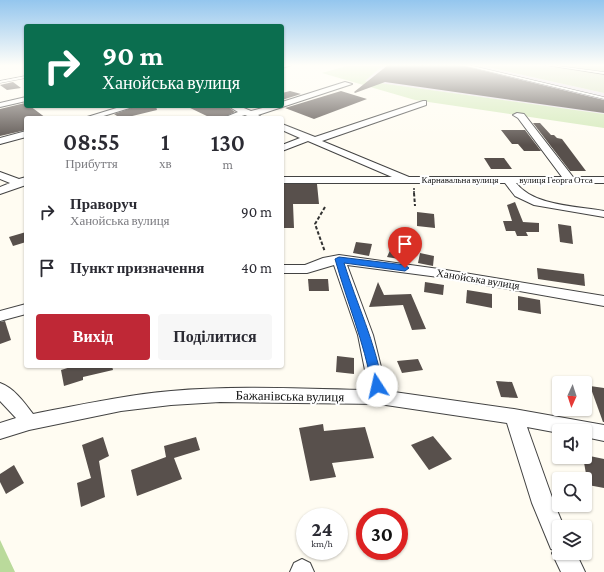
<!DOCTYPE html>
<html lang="uk">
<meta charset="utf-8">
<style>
body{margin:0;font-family:"Crimson Pro",serif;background:#f7f7f7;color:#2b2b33;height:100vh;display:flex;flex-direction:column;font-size:15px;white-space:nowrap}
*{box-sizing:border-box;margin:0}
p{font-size:13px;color:#7c7c81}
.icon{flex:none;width:22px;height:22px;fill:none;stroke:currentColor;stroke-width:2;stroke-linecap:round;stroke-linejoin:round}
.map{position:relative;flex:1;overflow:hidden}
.details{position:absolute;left:24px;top:116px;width:260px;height:252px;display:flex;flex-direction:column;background:#fff;border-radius:4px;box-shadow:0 1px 3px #0004}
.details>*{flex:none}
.banner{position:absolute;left:24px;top:24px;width:260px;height:84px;border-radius:4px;box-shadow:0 1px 3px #0004;background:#0b6e4f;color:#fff;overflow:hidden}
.needle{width:26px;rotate:183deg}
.tools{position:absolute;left:552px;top:376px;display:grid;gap:8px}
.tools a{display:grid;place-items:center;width:40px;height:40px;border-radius:4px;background:#fff;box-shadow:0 1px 3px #0004;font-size:20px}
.speed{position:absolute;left:296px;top:508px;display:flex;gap:8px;font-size:20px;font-weight:700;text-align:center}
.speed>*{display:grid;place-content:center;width:52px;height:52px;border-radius:50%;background:#fff;box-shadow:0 1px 3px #0004;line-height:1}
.speed small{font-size:10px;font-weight:400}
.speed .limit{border:6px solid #d22;background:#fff;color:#111}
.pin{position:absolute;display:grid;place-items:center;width:34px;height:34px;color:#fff;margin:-41px -17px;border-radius:50% 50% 50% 0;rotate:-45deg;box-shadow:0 0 4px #0007}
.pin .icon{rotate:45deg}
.me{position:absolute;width:44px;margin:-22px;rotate:350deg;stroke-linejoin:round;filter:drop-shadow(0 0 3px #0008)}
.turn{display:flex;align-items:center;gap:14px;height:84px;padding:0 12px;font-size:18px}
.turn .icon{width:52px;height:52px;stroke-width:2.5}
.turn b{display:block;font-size:28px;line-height:34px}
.eta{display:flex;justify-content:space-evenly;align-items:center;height:68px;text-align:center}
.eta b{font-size:24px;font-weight:600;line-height:28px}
.button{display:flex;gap:8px;margin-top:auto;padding:8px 12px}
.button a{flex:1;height:46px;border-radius:4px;background:#bf2836;color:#fff;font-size:16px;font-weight:600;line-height:46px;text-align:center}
.button a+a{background:#f7f7f7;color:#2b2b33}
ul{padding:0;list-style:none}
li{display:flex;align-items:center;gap:12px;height:56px;padding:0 12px}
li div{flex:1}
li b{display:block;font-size:15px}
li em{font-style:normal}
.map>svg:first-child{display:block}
.industrial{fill:#ece4ee}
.green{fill:#d5eabb}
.forest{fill:#bada9b}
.cemetery{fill:#d9e2c2}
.building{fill:#58504c}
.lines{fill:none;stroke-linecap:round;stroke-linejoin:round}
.service-casing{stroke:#434343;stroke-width:1}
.minor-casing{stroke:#434343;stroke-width:2}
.path-far1{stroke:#323232;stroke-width:1.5;stroke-dasharray:2 1;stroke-linecap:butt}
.path{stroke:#323232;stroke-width:2;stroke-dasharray:3.5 2;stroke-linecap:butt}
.service{fill:#fff;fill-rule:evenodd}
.minor{fill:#fff;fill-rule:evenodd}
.route{fill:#1a73e8;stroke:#114b97}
.labels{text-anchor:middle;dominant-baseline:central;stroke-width:4;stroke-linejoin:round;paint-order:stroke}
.far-street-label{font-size:9px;fill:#101010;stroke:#fff}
.street-label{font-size:11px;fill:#101010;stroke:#fff}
.near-street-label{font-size:13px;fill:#101010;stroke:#fff}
</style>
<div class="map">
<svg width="604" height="572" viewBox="0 0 604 572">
<rect width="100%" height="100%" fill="#fffcf2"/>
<polygon class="industrial" points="383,65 478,65 604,93 604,114 364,81"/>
<polygon class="green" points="350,65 383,65 365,81 604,114 604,128 415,100 322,73"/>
<polygon class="forest" points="0,540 15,572 0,572"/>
<polygon class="cemetery" points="478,65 604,65 604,93"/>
<g class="building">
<polygon points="388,65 460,65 604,100 604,113 385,82 355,93 354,92"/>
<polygon points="13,82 21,88 7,90 0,85"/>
<polygon points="290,91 301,94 282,100 282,93"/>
<polygon points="341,91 367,99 314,119 285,108"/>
<polygon points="25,103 26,106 30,106 46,118 26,118 26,130 0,136 0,109"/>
<polygon points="137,106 156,106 157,110 124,118 120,118 114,114"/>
<polygon points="186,106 227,106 235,112 222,118 211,118"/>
<polygon points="533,123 540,123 551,135 554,135 557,138 562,139 586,171 570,171"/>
<polygon points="501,130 525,130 541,151 524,151 518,144 512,144"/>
<polygon points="484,158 504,158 512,169 491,169"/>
<polygon points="282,184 317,184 319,204 293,204 294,228 282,228"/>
<polygon points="515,202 523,222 539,223 539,232 526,232 528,236 517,236 515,231 506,231 503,221 512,221 507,205"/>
<polygon points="417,212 434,214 435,228 417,226"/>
<polygon points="558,224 571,226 573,244 560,242"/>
<polygon points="26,232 26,242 13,246 9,237"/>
<polygon points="356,242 372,244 369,256 353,253"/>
<polygon points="391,248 408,251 405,260 387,257"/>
<polygon points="420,253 434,256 433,266 418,263"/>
<polygon points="537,268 584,274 585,286 538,279"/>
<polygon points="308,279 328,279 329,291 309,291"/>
<polygon points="378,282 384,295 411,294 426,329 412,330 403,305 369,307"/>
<polygon points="425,282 444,285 443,295 424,292"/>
<polygon points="467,290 492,294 492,308 466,303"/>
<polygon points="518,296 540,300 541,314 518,310"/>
<polygon points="5,321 11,340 0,344 0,322"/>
<polygon points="337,356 354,358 354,374 336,372"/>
<polygon points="418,359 423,370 402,373 397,361"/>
<polygon points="74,366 112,366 113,370 83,377 83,380 64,386 61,370"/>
<polygon points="496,381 512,382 518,398 501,397"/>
<polygon points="590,386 604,388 604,422 603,422"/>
<polygon points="323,424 324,431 365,427 374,458 332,463 336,477 310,481 299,428"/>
<polygon points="433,436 452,459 429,470 411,445"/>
<polygon points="103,437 109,456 99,461 105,497 81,507 77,483 91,478 82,445"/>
<polygon points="196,437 200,450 174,458 182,479 137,496 131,470 166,457 164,446"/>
<polygon points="585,455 604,459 604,488 588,485 583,457"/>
<polygon points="14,465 24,483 6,494 0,482 0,474"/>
</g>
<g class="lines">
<g class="service-casing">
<g id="service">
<polygon points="465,65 469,65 604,97 604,99 466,66"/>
<polygon points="545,65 551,65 604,72 604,74"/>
<polygon points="26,76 26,78 0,83 0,81"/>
</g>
</g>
<g class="minor-casing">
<g id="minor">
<polygon points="282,65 291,65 282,68"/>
<polygon points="345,82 352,84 258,115 263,118 252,118 245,115 235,118 223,118 238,112 228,106 239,106 251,111 270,106 282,106 282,102"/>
<polygon points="26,97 26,101 0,107 0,103"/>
<path d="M423,101H426V105L322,141L409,177H562L518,118L513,115L517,113L524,114L573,177H604V183H516C534,206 576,206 604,211V217L534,205L515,196L505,183H282V177H392L308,141L282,151V145L300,138L282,130V124L315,137Z"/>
<polygon points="123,106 136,106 97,118 84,118"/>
<polygon points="26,131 26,137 0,144 0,138"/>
<polygon points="0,172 19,179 26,177 26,185 0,194 0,187 10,183 0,179"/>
<path d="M339,255L446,270L604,296V306L446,278L347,265L373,335L387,391L514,409L604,425V441L585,437V431H559V433L527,427L554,503L564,527H559V553H576L585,572H561L552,553L554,550L551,549L532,503L507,423L379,404L220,402L171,405L121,411L29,430L0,439V423L16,418L0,401V383C14,388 24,402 33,414C79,405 125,395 171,391C237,385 303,389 369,390L358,335L334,265L307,273H282V265H305L323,258Z"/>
<polygon points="26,304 26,314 0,321 0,311"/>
<polygon points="302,559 310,563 314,572 290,572 294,563"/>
</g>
</g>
<polyline class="path-far1" points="414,188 414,194"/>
<g class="path">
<polyline points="414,193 415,206"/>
<polyline points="325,207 315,224 325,252"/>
</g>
<use href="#service" class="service"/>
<use href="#minor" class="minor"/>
</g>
<linearGradient id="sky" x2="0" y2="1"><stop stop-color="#94c6ee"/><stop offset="0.45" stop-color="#fffef9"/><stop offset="1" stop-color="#fffef9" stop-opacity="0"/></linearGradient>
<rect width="604" height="145" fill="url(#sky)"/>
<path class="route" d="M339,257L405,265L409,268L405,271L344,263C357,305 375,341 383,386L381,389H373L372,386C364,342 347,302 335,259Z"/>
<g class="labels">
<g class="far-street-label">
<text x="460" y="180">Карнавальна вулиця</text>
<text x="556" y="180">вулиця Георга Отса</text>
</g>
<g class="street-label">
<text transform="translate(478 279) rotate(9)">Ханойська вулиця</text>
</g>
<g class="near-street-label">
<text transform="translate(290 396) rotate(1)">Бажанівська вулиця</text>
</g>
</g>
</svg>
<div class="tools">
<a><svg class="needle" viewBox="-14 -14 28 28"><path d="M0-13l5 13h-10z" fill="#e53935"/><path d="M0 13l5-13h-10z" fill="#7c7c81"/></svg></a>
<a><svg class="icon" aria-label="sound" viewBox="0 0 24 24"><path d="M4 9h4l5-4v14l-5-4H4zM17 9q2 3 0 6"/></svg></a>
<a><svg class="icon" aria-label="search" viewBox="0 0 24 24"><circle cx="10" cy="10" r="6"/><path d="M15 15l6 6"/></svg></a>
<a><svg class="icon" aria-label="layers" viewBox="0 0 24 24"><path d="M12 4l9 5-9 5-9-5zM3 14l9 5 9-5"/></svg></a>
</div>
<div class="speed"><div>24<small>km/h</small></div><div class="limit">30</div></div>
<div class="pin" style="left:405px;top:268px;background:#d93025"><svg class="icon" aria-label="arrive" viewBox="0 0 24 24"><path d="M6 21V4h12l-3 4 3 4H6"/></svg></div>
<svg class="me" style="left:377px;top:386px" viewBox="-20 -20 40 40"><circle r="19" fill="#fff"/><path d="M0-13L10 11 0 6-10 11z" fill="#1a73e8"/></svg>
<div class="banner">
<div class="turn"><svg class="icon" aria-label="right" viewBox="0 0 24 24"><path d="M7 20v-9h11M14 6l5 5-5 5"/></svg><div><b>90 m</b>Ханойська вулиця</div></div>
</div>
<section class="details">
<div class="eta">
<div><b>08:55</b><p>Прибуття</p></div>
<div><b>1</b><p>хв</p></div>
<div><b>130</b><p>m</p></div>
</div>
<ul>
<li><svg class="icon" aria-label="right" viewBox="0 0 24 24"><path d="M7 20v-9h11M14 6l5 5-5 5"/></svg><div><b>Праворуч</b><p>Ханойська вулиця</p></div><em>90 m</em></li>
<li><svg class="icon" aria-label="arrive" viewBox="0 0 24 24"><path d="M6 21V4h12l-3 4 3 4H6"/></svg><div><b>Пункт призначення</b></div><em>40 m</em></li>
</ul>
<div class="button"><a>Вихід</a><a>Поділитися</a></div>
</section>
</div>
